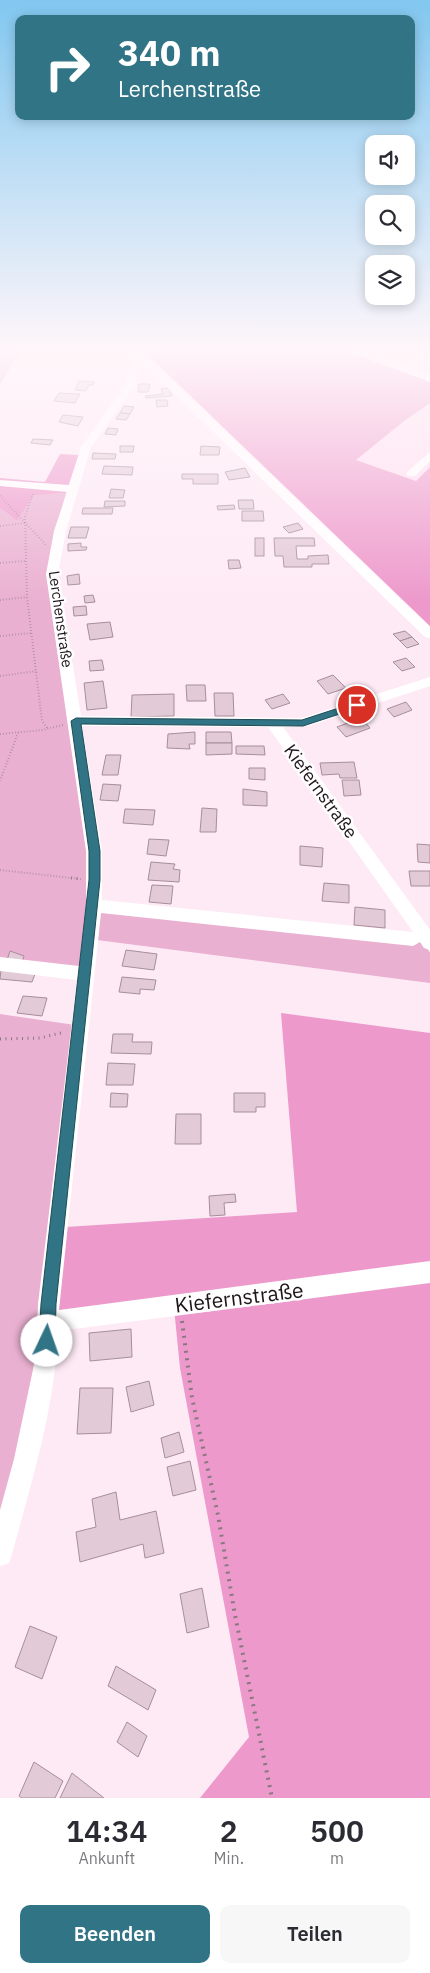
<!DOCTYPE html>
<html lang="de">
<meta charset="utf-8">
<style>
body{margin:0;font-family:"IBM Plex Sans",sans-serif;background:#f7f7f7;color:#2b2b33;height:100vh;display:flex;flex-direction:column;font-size:19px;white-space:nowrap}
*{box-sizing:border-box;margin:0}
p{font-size:16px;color:#7c7c81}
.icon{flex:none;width:28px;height:28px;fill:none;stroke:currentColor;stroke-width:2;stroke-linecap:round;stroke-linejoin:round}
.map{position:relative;height:1798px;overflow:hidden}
.panel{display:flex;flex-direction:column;background:#fff;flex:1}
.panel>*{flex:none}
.guide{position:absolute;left:15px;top:15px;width:400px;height:105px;border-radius:10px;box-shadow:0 2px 12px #0003;background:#317485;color:#fff;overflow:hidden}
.tools{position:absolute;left:365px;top:135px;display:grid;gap:10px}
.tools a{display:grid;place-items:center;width:50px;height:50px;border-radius:10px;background:#fff;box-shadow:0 2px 12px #0003;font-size:25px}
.pin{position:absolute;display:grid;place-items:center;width:42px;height:42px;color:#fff;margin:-21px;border:2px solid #fff;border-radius:50%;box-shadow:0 1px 5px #0007}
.me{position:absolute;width:55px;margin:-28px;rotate:3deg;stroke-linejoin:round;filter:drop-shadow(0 0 4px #0008)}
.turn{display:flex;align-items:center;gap:18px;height:105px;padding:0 20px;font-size:22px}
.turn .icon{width:65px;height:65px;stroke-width:2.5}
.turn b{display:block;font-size:35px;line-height:42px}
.eta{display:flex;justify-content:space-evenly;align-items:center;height:85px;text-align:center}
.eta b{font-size:30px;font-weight:600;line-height:35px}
.action{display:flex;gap:10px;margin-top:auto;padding:10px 20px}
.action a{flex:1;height:58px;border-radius:10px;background:#317485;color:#fff;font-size:20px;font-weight:600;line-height:58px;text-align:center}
.action a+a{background:#f7f7f7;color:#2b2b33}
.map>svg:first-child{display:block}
.built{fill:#ffdef0}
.green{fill:#eab0d1}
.forest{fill:#ed99cb}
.building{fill:#e3cad7;stroke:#a68e9b}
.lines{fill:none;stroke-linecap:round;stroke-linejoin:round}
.path-far2{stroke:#887981;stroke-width:2;stroke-dasharray:0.5 2.5;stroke-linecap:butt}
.path-far1{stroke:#887981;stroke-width:3;stroke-dasharray:1 4.5;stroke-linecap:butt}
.path{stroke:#887981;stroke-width:4;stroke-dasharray:2 5.5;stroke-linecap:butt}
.minor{fill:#fff;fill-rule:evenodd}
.major{fill:#fff;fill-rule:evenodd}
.route{fill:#317485;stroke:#204b56}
.labels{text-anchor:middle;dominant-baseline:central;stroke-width:5;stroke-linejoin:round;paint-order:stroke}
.far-street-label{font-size:15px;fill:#1f161b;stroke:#fefefe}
.street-label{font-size:18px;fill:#1f161b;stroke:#fefefe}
.near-street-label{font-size:21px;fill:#1f161b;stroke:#fefefe}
</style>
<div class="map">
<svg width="430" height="1798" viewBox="0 0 430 1798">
<rect width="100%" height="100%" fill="#feeaf5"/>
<polygon class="built" points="430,403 430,467 416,481 356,460 404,421"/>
<g class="green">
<polygon points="0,351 21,351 0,384"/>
<polygon points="66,493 52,545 91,885 81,977 0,971 0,508 17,521 34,494"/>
<polygon points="100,901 418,934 430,953 430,983 97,940"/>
<polygon points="0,1014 75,1025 41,1321 22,1439 0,1528"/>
</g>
<g class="forest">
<polygon points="144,351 347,351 430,382 430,403 404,421 356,460 416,481 430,467 430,626"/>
<polygon points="60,454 79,455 66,493 34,495 17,521 0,508 0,478 45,482"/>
<polygon points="281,1013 430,1033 430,1798 200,1798 249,1737 180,1368 173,1298 55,1314 66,1227 297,1212"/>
</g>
<g class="building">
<polygon points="79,381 95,382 93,385 89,385 86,391 75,390"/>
<polygon points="139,384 150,384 148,392 138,392"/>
<polygon points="169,388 172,396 146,398 145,396 163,394 161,389"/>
<polygon points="59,393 80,394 75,403 54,401"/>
<polygon points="156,400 167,400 168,406 157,407"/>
<polygon points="124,406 134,407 130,414 120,413"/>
<polygon points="120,413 130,414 126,420 116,419"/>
<polygon points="63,415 83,417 78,426 59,422"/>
<polygon points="108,428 118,429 116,435 105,434"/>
<polygon points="33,439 53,440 50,445 31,443"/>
<polygon points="120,446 134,446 133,452 120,452"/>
<polygon points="201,446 220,447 219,455 200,455"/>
<polygon points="93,453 116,454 115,459 92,459"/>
<polygon points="104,466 133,467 132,475 102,474"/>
<polygon points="245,468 250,477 229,480 225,472"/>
<polygon points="182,474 218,474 218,484 193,484 193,479 182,479"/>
<polygon points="111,489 125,490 123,498 109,498"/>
<polygon points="238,500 253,500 254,509 239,509"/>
<polygon points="105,501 125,501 125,506 104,507"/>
<polygon points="234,505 235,509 218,510 217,506"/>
<polygon points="83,508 113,508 112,514 82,514"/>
<polygon points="242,511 263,511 264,521 242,521"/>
<polygon points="298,523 303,529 289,533 283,527"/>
<polygon points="71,527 89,527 86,538 68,538"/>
<rect x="255" y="538" width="9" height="18"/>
<polygon points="274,538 314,538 315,546 296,546 297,559 308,559 308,556 328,555 329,564 312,564 312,567 284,567 283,556 275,556"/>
<polygon points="81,543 81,547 87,547 86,550 68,551 68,544"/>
<polygon points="228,560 239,560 241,568 229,569"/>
<polygon points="79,574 80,584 68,585 67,576"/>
<polygon points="93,595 95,602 85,603 84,596"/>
<polygon points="86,606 87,615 74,616 73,607"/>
<polygon points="110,622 113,637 90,640 87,624"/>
<polygon points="405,631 412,637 400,641 393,634"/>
<polygon points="412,637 419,644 407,648 400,641"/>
<polygon points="406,658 415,667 402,671 393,662"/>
<polygon points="102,660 104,670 90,671 89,661"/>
<polygon points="333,675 346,688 328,694 317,681"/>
<polygon points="103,681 107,708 87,710 84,683"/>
<polygon points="186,685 205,685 206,701 187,701"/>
<polygon points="214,693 233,693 234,716 215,716"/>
<polygon points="174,694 174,716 131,717 132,695"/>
<polygon points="283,694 290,703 272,709 265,700"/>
<polygon points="406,702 412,710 394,717 387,709"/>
<polygon points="361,718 370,728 346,737 337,727"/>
<polygon points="195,732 195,744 189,744 190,749 167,748 168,734"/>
<polygon points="206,732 231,732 232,743 206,743"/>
<polygon points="206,743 232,743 232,754 206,755"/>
<polygon points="236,746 264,746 265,755 236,754"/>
<polygon points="106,755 121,755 118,775 102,775"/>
<polygon points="354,762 357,778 340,778 339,774 322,775 320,763"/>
<polygon points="249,768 265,768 265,780 249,779"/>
<polygon points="342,780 359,780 361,795 344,796"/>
<polygon points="103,784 121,785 118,801 100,800"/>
<polygon points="243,789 267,792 267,806 243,805"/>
<polygon points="202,808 217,809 216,832 200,832"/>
<polygon points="125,809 155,810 153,825 123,823"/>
<polygon points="149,839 169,840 166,856 147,854"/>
<polygon points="417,844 430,845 430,863 418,862"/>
<polygon points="300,846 323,848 322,867 300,865"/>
<polygon points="151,862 175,864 173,869 180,870 179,882 148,880"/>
<polygon points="409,871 430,871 430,886 411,886"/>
<polygon points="324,883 349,885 349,903 322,901"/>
<polygon points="152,885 173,886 171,904 149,902"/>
<polygon points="355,907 385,910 385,928 354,925"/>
<polygon points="126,950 157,954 154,970 122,966"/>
<polygon points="10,951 24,956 22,963 7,960"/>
<polygon points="1,970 35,974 32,982 0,979"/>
<polygon points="122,977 156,980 154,990 140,989 140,994 119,992"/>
<polygon points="23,996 47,998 42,1016 17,1013"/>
<polygon points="113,1034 133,1034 132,1042 152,1042 151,1054 111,1053"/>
<polygon points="108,1063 135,1064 133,1085 106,1085"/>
<polygon points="111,1093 128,1094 127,1107 110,1107"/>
<polygon points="234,1093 265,1093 265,1107 256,1107 256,1112 234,1112"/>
<polygon points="176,1114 201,1114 201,1144 175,1144"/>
<polygon points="235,1194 236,1202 224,1203 225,1215 210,1216 209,1196"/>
<polygon points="131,1329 132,1357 90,1361 89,1333"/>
<polygon points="149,1381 154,1405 131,1412 126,1387"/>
<polygon points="80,1388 113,1388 111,1433 77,1434"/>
<polygon points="179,1432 184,1452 165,1458 161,1438"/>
<polygon points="190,1461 196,1490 173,1496 167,1467"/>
<polygon points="116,1492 120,1520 156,1511 164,1553 145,1558 143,1544 80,1562 76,1532 96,1527 92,1499"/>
<polygon points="202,1588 209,1627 187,1633 180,1594"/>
<polygon points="30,1626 57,1637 42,1679 15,1667"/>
<polygon points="116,1666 156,1690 148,1710 108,1686"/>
<polygon points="127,1722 147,1736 138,1757 117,1742"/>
<polygon points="34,1762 63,1781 55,1798 22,1798 19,1796"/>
<polygon points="72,1773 104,1798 60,1798"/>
</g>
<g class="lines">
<g class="path-far2">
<polyline points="33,494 25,516 27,597 42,721 48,729"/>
<polyline points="0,496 46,545"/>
<polyline points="0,526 25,523"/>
<polyline points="0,563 26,561"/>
<polyline points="0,600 27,597"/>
<polyline points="0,636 32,633"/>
<polyline points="0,676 36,671"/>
<polyline points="0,734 43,730 63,725"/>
<polyline points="0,781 18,733"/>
<polyline points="0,870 81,879"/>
</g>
<g class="path-far1">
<polyline points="71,878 81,879"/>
<polyline points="0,1039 40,1038 65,1032"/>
</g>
<polyline class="path" points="182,1321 192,1398 218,1515 235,1615 272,1798"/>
<g class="minor">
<path d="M133,351H142L430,627V638L425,637L140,361L135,386L91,447L66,531L58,574L81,716L302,718L430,677V686L308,726L283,727L430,930V950L424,948L420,942L413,946L101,913L59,1310L430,1261V1283L58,1331C55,1407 32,1481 12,1554L9,1563L0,1566V1510L14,1459L35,1360L38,1304L77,980L0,971V957L79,966L86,906V851L46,574L54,531L67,492L0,486V480L69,485L81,447L125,386ZM82,726L268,727L413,932L102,900V851Z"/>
<polygon points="427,351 430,351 430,357 406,370 398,368"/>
<polygon points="430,452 430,461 415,476 407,476 407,472"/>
</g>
<polygon class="major" points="350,351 366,351 430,374 430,382"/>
</g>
<linearGradient id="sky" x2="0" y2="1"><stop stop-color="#81c7f0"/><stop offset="0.58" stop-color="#fff6fa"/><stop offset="1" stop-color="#fff6fa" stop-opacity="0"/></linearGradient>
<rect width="430" height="602" fill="url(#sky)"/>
<polygon class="route" points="357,702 362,705 361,707 303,726 81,724 100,851 100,880 56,1304 55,1341 53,1346 47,1349 42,1346 39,1341 41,1304 89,880 89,851 71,721 76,718 302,720"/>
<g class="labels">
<g class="far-street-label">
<text transform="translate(61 619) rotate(82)">Lerchenstraße</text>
</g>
<g class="street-label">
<text transform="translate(321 791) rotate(54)">Kiefernstraße</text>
</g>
<g class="near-street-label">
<text transform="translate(239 1297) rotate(-7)">Kiefernstraße</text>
</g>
</g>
</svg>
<div class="tools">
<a><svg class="icon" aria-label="sound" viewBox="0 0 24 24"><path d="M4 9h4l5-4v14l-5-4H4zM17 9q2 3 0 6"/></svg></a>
<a><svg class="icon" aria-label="search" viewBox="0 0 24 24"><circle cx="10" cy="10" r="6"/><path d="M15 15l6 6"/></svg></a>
<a><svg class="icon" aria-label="layers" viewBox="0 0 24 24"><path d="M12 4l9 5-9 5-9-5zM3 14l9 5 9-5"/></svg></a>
</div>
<div class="pin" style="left:357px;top:705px;background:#d93025"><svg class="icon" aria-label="arrive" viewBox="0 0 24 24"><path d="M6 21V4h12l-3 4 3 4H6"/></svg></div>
<svg class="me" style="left:47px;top:1341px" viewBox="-20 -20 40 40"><circle r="19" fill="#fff"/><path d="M0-13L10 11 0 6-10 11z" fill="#317485"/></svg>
<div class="guide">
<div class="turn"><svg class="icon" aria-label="right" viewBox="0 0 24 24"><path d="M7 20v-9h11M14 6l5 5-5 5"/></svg><div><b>340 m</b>Lerchenstraße</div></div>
</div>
</div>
<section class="panel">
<div class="eta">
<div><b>14:34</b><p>Ankunft</p></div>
<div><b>2</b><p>Min.</p></div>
<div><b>500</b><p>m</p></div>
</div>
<div class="action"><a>Beenden</a><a>Teilen</a></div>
</section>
